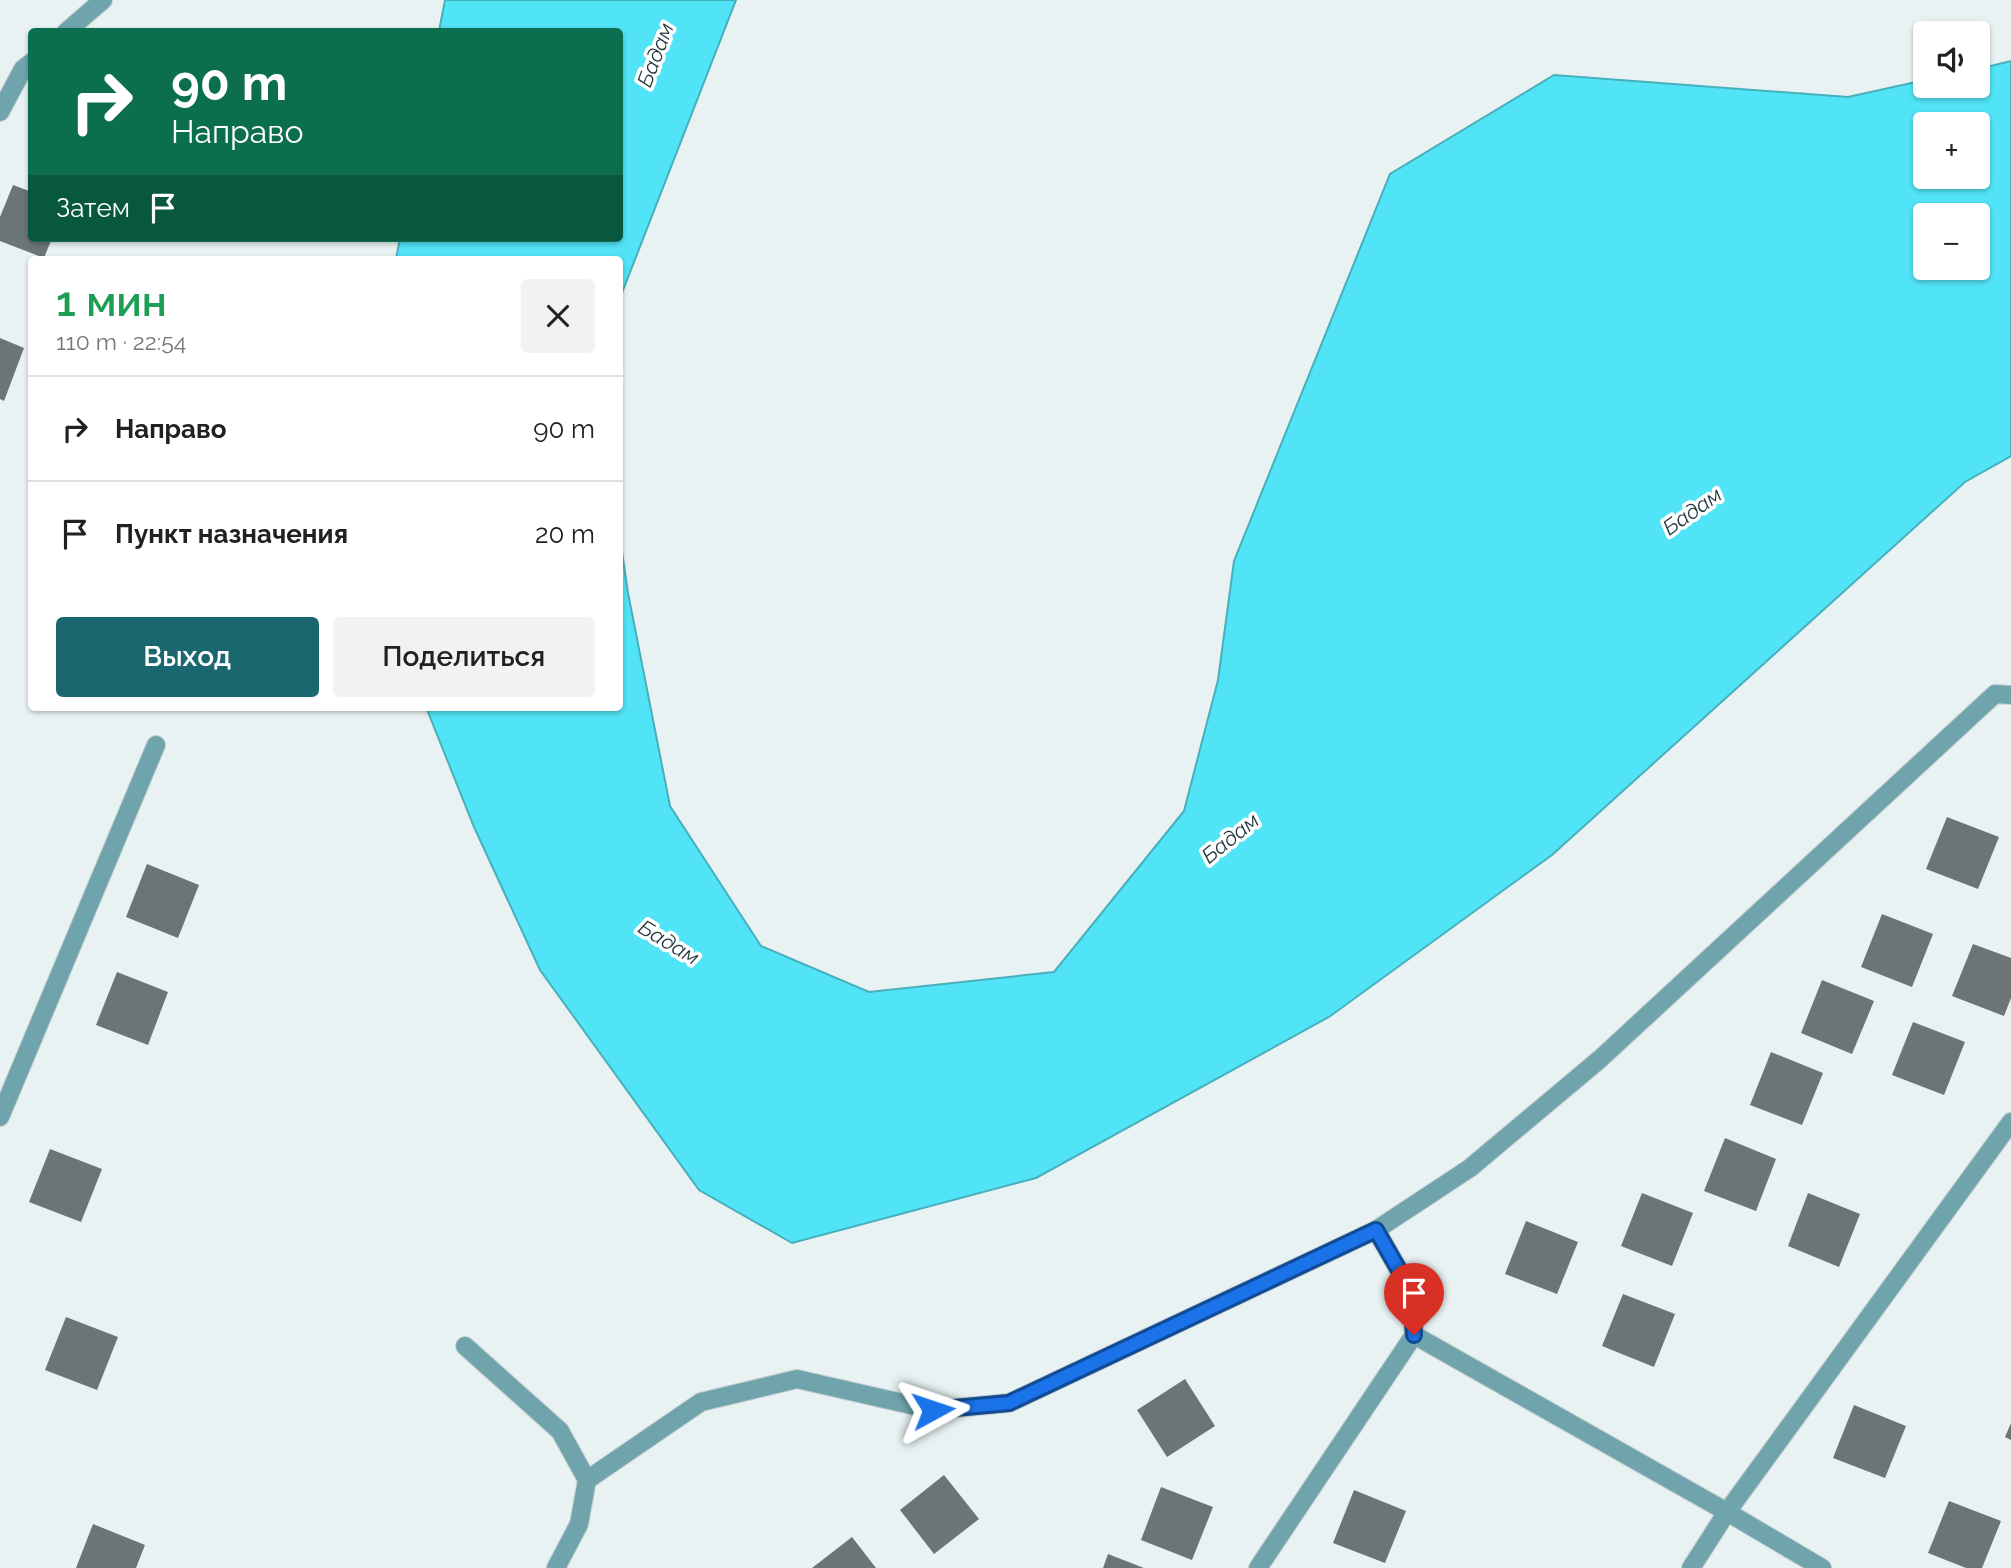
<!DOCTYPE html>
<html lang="ru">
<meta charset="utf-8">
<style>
body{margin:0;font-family:Raleway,sans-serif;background:#f2f2f2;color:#202124;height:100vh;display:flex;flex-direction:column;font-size:26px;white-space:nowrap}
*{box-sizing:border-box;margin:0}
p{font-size:23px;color:#757577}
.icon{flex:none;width:38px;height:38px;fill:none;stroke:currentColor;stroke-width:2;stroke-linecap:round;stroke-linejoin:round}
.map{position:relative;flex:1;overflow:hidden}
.panel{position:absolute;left:28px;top:256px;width:595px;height:455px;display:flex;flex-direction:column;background:#fff;border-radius:7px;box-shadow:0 2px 5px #0004}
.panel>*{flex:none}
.top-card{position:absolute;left:28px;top:28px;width:595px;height:214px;border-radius:7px;box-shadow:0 2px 5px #0004;background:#0b6e4f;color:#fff;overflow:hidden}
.controls{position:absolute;left:1913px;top:21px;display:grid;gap:14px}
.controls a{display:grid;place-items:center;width:77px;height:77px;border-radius:7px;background:#fff;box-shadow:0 2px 5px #0004;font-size:35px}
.pin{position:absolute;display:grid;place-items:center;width:60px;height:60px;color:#fff;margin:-72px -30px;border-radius:50% 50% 50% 0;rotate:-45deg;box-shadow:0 0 7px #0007}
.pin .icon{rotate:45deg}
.me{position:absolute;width:77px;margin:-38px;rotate:85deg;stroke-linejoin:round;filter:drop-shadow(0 0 5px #0008)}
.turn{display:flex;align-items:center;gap:24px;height:147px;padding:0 28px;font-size:32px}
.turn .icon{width:91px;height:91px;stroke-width:2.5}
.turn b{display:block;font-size:49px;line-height:60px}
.then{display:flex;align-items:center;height:66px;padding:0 28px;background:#0003;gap:14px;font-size:26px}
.round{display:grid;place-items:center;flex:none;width:74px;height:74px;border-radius:7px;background:#f2f2f2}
.headline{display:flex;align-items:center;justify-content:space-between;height:119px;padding:0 28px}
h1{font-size:42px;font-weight:600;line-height:52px;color:#1e9e55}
.cta{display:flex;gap:14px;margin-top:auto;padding:14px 28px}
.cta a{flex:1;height:80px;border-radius:7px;background:#1b6770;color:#fff;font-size:28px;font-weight:600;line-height:80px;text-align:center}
.cta a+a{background:#f2f2f2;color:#202124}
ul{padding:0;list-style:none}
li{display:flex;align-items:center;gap:21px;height:105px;padding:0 28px;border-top:2px solid #e0e0e0}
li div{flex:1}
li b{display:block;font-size:26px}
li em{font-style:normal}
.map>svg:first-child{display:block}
.water{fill:#51e3f6;stroke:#48afbc;stroke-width:2;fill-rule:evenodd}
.building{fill:#6c7576}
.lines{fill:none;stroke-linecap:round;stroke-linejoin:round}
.minor-casing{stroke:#c4cccd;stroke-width:20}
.minor{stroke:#70a4ac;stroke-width:18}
.route-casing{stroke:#114b97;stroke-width:18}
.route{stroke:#1a73e8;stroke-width:12}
.labels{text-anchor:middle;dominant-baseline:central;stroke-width:7;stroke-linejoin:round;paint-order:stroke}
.water-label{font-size:21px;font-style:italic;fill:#1e363a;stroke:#fff}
</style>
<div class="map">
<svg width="2011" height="1568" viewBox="0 0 2011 1568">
<rect width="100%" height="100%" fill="#e8f2f3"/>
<g class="water">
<polygon points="445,0 736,0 620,298 620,259 396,259 400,238 620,238 620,32 439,31"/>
<path d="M2011,61V456L1965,482L1552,855L1329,1017L1036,1178L792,1243L699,1190L540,970L474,827L426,707H620V538L628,593L670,806L761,946L869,992L1054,972L1184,811L1218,680L1234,561L1390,174L1554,75L1848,97L1925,80V86H1978V69ZM1925,124H1978V177H1925ZM1925,215H1978V268H1925Z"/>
</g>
<g class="building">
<polygon points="13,185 32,192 32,238 52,238 44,258 0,241 0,217"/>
<polygon points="0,338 24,348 4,401 0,399"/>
<polygon points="1947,817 1999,837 1978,889 1926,869"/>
<polygon points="147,864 199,885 178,938 126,917"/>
<polygon points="1882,914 1933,934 1912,987 1861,967"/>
<polygon points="1973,944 2011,958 2011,998 2004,1016 1952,996"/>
<polygon points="117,972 168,992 148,1045 96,1025"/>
<polygon points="1822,980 1874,1001 1852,1054 1801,1033"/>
<polygon points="1913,1022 1965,1042 1944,1095 1892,1075"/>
<polygon points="1771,1052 1823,1073 1802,1125 1750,1105"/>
<polygon points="1725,1138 1776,1159 1756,1211 1704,1191"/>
<polygon points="50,1149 102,1169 81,1222 29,1202"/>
<polygon points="1642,1193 1693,1213 1672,1266 1621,1246"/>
<polygon points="1808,1193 1860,1214 1839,1267 1788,1246"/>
<polygon points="1526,1221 1578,1242 1557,1294 1505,1274"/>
<polygon points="1623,1294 1675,1314 1654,1367 1602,1346"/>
<polygon points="66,1317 118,1337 97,1390 45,1370"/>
<polygon points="1185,1379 1215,1426 1167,1457 1137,1410"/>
<polygon points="1854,1405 1906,1426 1885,1478 1833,1458"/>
<polygon points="2011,1423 2011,1440 2005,1437"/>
<polygon points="944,1475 979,1519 934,1554 900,1510"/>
<polygon points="1161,1487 1213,1507 1192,1560 1141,1540"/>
<polygon points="1354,1490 1406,1511 1385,1563 1333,1543"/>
<polygon points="1949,1501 2001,1521 1982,1568 1966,1568 1928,1553"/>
<polygon points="93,1524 145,1545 136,1568 76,1568"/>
<polygon points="852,1537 876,1568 812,1568"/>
<polygon points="1108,1554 1144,1568 1103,1568"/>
</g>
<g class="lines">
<g class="minor-casing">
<g id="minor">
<polyline points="66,32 103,0"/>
<polyline points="0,112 23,69 32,62"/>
<polyline points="0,1117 156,745"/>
<polyline points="1414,1335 1727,1512 1822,1568"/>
<polyline points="465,1346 560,1431 587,1480 579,1524 556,1568"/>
<polyline points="587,1480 701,1402 797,1379 933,1410 1009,1403 1376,1230 1470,1168 1600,1059 1995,694 2011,695"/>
<polyline points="1258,1568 1414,1335 1411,1291 1376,1230"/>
<polyline points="1691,1568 1727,1512 2011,1122"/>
</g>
</g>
<use href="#minor" class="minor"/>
</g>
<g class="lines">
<g class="route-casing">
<polyline id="route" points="933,1410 1009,1403 1376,1230 1411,1291 1414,1335"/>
</g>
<use href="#route" class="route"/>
</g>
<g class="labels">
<g class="water-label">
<text transform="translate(655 55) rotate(-69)">Бадам</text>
<text transform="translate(1692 511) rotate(-35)">Бадам</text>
<text transform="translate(1230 838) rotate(-39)">Бадам</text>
<text transform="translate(669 942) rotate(31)">Бадам</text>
</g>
</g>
</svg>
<div class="controls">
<a><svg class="icon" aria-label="sound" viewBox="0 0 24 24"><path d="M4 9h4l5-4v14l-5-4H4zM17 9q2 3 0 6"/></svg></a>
<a>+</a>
<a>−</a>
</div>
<div class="pin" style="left:1414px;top:1335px;background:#d93025"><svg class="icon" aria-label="arrive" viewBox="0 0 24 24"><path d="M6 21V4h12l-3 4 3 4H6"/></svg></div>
<svg class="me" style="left:933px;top:1410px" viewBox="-20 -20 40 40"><path d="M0-17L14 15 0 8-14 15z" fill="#1a73e8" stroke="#fff" stroke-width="4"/></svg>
<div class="top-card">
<div class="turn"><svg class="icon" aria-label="right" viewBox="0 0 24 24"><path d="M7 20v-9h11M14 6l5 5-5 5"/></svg><div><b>90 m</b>Направо</div></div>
<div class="then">Затем<svg class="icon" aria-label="arrive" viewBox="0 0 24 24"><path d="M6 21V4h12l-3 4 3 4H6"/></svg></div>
</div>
<section class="panel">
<div class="headline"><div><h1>1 мин</h1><p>110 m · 22:54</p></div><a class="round"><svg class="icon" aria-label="close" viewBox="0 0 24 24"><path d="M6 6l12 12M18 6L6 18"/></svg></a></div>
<ul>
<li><svg class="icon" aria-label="right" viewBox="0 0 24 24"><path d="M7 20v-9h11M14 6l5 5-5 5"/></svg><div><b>Направо</b></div><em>90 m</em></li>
<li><svg class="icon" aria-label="arrive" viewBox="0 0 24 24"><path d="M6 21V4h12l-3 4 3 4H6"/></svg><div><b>Пункт назначения</b></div><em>20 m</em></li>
</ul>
<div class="cta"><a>Выход</a><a>Поделиться</a></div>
</section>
</div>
